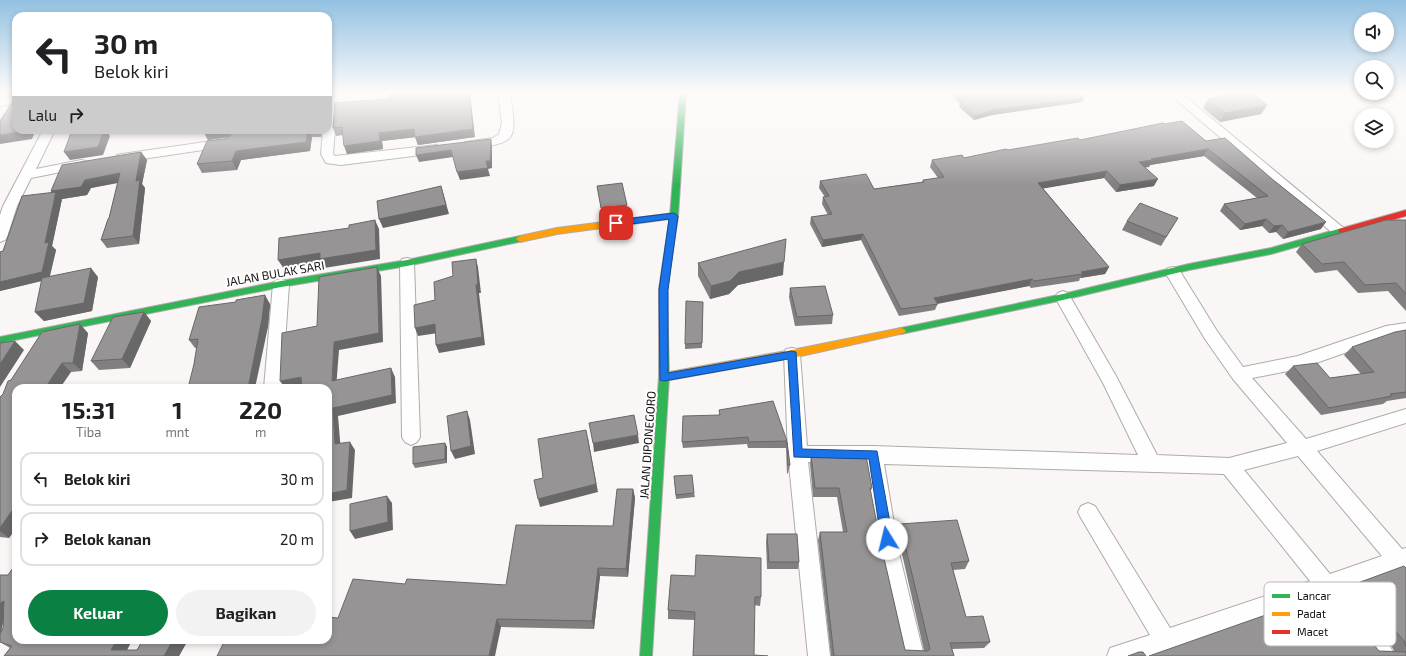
<!DOCTYPE html>
<html lang="id">
<style>
body{margin:0;font-family:"Exo 2",sans-serif;background:#f2f2f2;color:#202124;height:100vh;display:flex;flex-direction:column;font-size:15px;white-space:nowrap}
*{box-sizing:border-box;margin:0}
p{font-size:13px;color:#757577}
.icon{flex:none;width:22px;height:22px;fill:none;stroke:currentColor;stroke-width:2;stroke-linecap:round;stroke-linejoin:round}
.map{position:relative;flex:1;overflow:hidden}
.sheet{position:absolute;left:12px;top:384px;width:320px;height:260px;display:flex;flex-direction:column;background:#fff;border-radius:12px;box-shadow:0 2px 6px #0003}
.sheet>*{flex:none}
.guide{position:absolute;left:12px;top:12px;width:320px;height:122px;border-radius:12px;box-shadow:0 2px 6px #0003;background:#fff;color:#202124;overflow:hidden}
.tools{position:absolute;left:1354px;top:12px;display:grid;gap:8px}
.tools a{display:grid;place-items:center;width:40px;height:40px;border-radius:50%;background:#fff;box-shadow:0 2px 6px #0003;font-size:20px}
.pin{position:absolute;display:grid;place-items:center;width:34px;height:34px;color:#fff;margin:-17px;border-radius:8px;box-shadow:0 2px 6px #0006}
.me{position:absolute;width:44px;margin:-22px;rotate:351deg;stroke-linejoin:round;filter:drop-shadow(0 0 3px #0008)}
.turn{display:flex;align-items:center;gap:14px;height:84px;padding:0 16px;font-size:18px}
.turn .icon{width:52px;height:52px;stroke-width:2.5}
.turn b{display:block;font-size:28px;line-height:34px}
.then{display:flex;align-items:center;height:38px;padding:0 16px;background:#0003;gap:8px;font-size:15px}
.eta{display:flex;justify-content:space-evenly;align-items:center;height:68px;text-align:center}
.eta b{font-size:24px;font-weight:700;line-height:28px}
.cta{display:flex;gap:8px;margin-top:auto;padding:8px 16px}
.cta a{flex:1;height:46px;border-radius:24px;background:#0b8043;color:#fff;font-size:16px;font-weight:700;line-height:46px;text-align:center}
.cta a+a{background:#f2f2f2;color:#202124}
ul{padding:0;list-style:none}
li{display:flex;align-items:center;gap:12px;height:54px;margin:0 8px 6px;padding:0 8px;border:2px solid #e0e0e0;border-radius:12px}
li div{flex:1}
li b{display:block;font-size:15px}
li em{font-style:normal}
.map>svg:first-child{display:block}
.lines{fill:none;stroke-linecap:round;stroke-linejoin:round}
.street-casing{stroke:#aeabab;stroke-width:2}
.fast-casing{stroke:#aeabab;stroke-width:2}
.slow-casing{stroke:#aeabab;stroke-width:2}
.jam-casing{stroke:#aeabab;stroke-width:2}
.street{fill:#fefefe;fill-rule:evenodd}
.fast{fill:#30b455;fill-rule:evenodd}
.slow{fill:#ff9f0a;fill-rule:evenodd}
.jam{fill:#e5322d;fill-rule:evenodd}
.wall{fill:#817f7f;fill-rule:evenodd}
.shaded-wall{fill:#696868}
.building{fill:#969494;stroke:#696868}
.route{fill:#1a73e8;stroke:#114b97}
.labels{text-anchor:middle;dominant-baseline:central;stroke-width:4;stroke-linejoin:round;paint-order:stroke}
.street-label{font-size:12px;fill:#161312;stroke:#fff}
.key{fill:#fff;stroke:#b9b8b8;stroke-width:1}
.key-label{font-size:11px;fill:#161312}
</style>
<div class="map">
<svg width="1406" height="656" viewBox="0 0 1406 656">
<rect width="100%" height="100%" fill="#faf6f5"/>
<g class="lines">
<g class="street-casing">
<g id="street">
<polygon points="328,93 338,93 333,154 335,156 437,145 443,149 437,153 341,165 326,163 321,154 323,130 328,130"/>
<path d="M498,93H510C517,141 518,142 470,149L465,148L464,145L465,142L493,138L499,134L502,123Z"/>
<polygon points="1168,93 1181,93 1346,230 1348,233 1346,236 1341,238 1336,236"/>
<polygon points="16,96 16,104 0,106 0,98"/>
<polygon points="43,130 55,130 36,169 81,160 86,161 88,164 86,167 31,178 17,206 7,237 5,240 0,242 0,215 3,206"/>
<polygon points="226,139 232,143 230,146 122,162 117,161 116,158 117,155 122,154"/>
<polygon points="407,258 412,259 414,263 420,437 417,442 411,445 405,442 402,437 400,263 402,259"/>
<path d="M1173,267L1178,268L1217,331L1243,367L1298,356L1386,326L1406,323V335L1387,338L1299,369L1252,378L1306,439L1406,409V423L1317,451L1402,549L1406,548V579L1399,576L1394,571L1342,590L1391,648L1394,656H1369L1322,597L1166,652L1151,656H1107L1110,648L1150,635L1081,518L1078,512L1081,506L1088,503L1095,506L1170,628L1310,581L1224,474L884,464L899,553L924,656H902L879,553L865,463L808,462L830,656H808L788,454L784,354L786,349L792,348L798,349L800,354L807,446H873L1138,455L1103,383L1055,297L1058,293L1063,291L1068,293L1116,376L1157,455L1229,458L1287,443L1233,379L1205,339L1165,272L1168,268ZM1298,456L1382,556L1330,574L1244,470Z"/>
<polygon points="281,279 286,280 289,284 282,388 264,388 273,284 276,280"/>
</g>
</g>
<g class="fast-casing">
<g id="fast">
<polygon points="680,93 686,93 678,216 667,289 669,377 652,656 640,656 659,377 659,289 670,216"/>
<polygon points="1342,228 1345,229 1346,231 1345,233 1271,254 1189,270 1063,300 901,334 898,333 896,331 898,329 901,328 1063,294 1189,264 1271,248"/>
<polygon points="520,236 523,237 524,239 523,241 407,266 281,287 0,343 0,337 281,281 407,260"/>
</g>
</g>
<g class="slow-casing">
<g id="slow">
<polygon points="674,213 678,216 677,218 557,234 520,242 516,239 520,236 557,228"/>
<polygon points="901,328 904,329 906,331 904,333 792,358 664,381 661,380 659,377 661,374 664,373 792,350"/>
</g>
</g>
<g class="jam-casing">
<polygon id="jam" points="1406,210 1406,216 1342,234 1338,231 1339,229"/>
</g>
<use href="#street" class="street"/>
<use href="#fast" class="fast"/>
<use href="#slow" class="slow"/>
<use href="#jam" class="jam"/>
</g>
<g class="wall">
<polygon points="950,93 1079,93 1084,98 1082,102 992,115 974,120 959,107 960,104"/>
<polygon points="1208,99 1267,105 1261,114 1220,122 1203,108"/>
<polygon points="335,103 475,137 418,145 415,137 382,141 383,149 347,154 343,135 336,136 333,128"/>
<polygon points="1165,124 1206,141 1321,229 1283,239 1276,232 1269,233 1262,226 1240,230 1220,211 1224,204 1257,198 1204,156 1150,165 1149,167 1145,167 1154,186 1116,192 1104,178 1043,188 1109,267 1105,274 1080,278 1079,281 1031,288 1029,286 938,303 935,310 899,316 861,240 822,247 810,224 811,217 828,215 822,204 823,197 825,197 819,188 820,181 874,189 922,182 923,180 938,178 930,167 932,160 964,158 1008,150 1080,140"/>
<polygon points="203,130 322,130 321,137 312,137 310,151 241,160 237,170 202,173 197,164 229,137 208,140 203,131"/>
<polygon points="141,152 147,160 142,184 145,188 139,244 107,248 101,240 109,218 118,183 91,188 87,195 62,199 52,246 56,250 50,276 98,277 92,311 44,321 35,312 42,281 0,291 0,252 3,251 51,192"/>
<polygon points="597,186 627,205 628,214 603,217"/>
<polygon points="1178,218 1161,246 1122,230 1127,221"/>
<polygon points="1406,220 1406,311 1388,291 1358,293 1337,270 1315,273 1296,252 1302,244"/>
<polygon points="698,263 783,275 738,285 729,294 710,299 698,276"/>
<polygon points="790,288 833,315 832,324 795,326 789,297"/>
<polygon points="236,302 270,304 268,327 194,364 197,348 195,348 189,340"/>
<polygon points="703,302 702,348 685,349 685,344"/>
<polygon points="144,312 151,321 130,368 99,370 91,361"/>
<polygon points="1406,330 1406,398 1387,401 1383,404 1321,415 1285,374 1293,366 1330,378 1361,374 1344,355 1352,347"/>
<polygon points="88,333 82,371 71,372 16,388 16,528 9,538 0,537 0,397 3,394 11,380"/>
<polygon points="719,410 787,441 790,465 788,473 787,474 786,448 748,448 747,444 683,448 682,442 719,415"/>
<polygon points="445,443 447,447 447,463 415,468 413,464"/>
<polygon points="811,455 872,488 870,492 881,545 905,650 924,651 897,532 900,524 969,561 965,569 953,570 966,617 990,642 984,648 952,649 954,656 831,656 818,540 820,532 843,532 837,497 813,497 810,464"/>
<polygon points="674,476 694,493 695,497 676,499"/>
<polygon points="633,489 635,498 628,577 600,576 594,629 501,627 338,618 405,584 506,585 613,526"/>
<polygon points="767,534 799,562 798,569 767,569 766,542"/>
<polygon points="1406,568 1406,656 1379,651 1394,651 1392,647 1345,591 1355,584"/>
<path d="M0,575H8L16,640H132L127,650H137L143,640H188L179,656H4L10,648L0,642ZM3,621V628L1,633L3,622Z"/>
<polygon points="671,575 761,597 760,606 754,605 693,656 695,620 668,619 668,610"/>
</g>
<g class="shaded-wall">
<polygon points="469,93 470,93 475,137 418,145 415,137"/>
<polygon points="1084,98 1082,102 992,115 974,120 975,116 994,110"/>
<polygon points="1267,105 1261,114 1220,122 1225,113"/>
<polygon points="414,129 417,137 382,141 383,149 347,154 344,146 379,133"/>
<polygon points="26,130 36,130 32,139 0,144 0,135"/>
<polygon points="104,130 106,130 110,136 103,155 70,160 64,152"/>
<polygon points="210,130 227,130 231,137 208,140 203,131"/>
<polygon points="309,130 312,137 310,151 241,160 237,170 232,161 236,151"/>
<polygon points="318,130 322,130 321,137"/>
<polygon points="491,139 492,146 492,168 488,169 490,176 460,180 457,172 486,161"/>
<polygon points="1208,149 1204,156 1150,165 1149,167 1136,169 1139,162 1151,159"/>
<polygon points="451,150 453,157 419,162 416,155"/>
<polygon points="141,152 147,160 142,184 145,188 139,244 133,236 136,181"/>
<polygon points="1107,171 1104,178 1035,190 1038,183"/>
<polygon points="120,173 126,181 91,188 87,195 62,199 52,246 56,250 49,279 0,291 0,282 45,243 55,197 51,191 85,180"/>
<polygon points="1158,179 1154,186 1116,192 1120,185"/>
<polygon points="441,186 449,214 383,228 379,219"/>
<polygon points="1266,219 1262,226 1240,230 1245,224"/>
<polygon points="375,220 379,229 380,259 324,268 322,262 284,269 278,260"/>
<polygon points="1326,222 1321,229 1283,239 1288,232"/>
<polygon points="1282,225 1276,232 1269,233 1274,226"/>
<polygon points="863,234 861,240 822,247 823,240"/>
<polygon points="476,259 478,267 481,293 479,293 485,345 439,353 436,345 476,285"/>
<polygon points="784,262 783,275 738,285 729,294 710,299 711,286 739,272"/>
<polygon points="377,267 381,276 383,342 339,350 336,389 332,381 334,342"/>
<polygon points="1109,267 1105,274 1080,278 1083,274 1081,272"/>
<polygon points="91,268 98,277 92,311 44,321 35,312"/>
<polygon points="1032,279 1029,286 932,305 934,298"/>
<polygon points="265,295 270,304 268,327 255,388 248,388"/>
<polygon points="144,312 151,321 130,368 122,359"/>
<polygon points="80,324 88,333 82,371 73,363"/>
<polygon points="435,324 438,333 418,336 415,328"/>
<polygon points="15,341 24,350 0,387 0,364"/>
<polygon points="62,363 71,372 60,388 45,388"/>
<polygon points="391,368 395,377 396,403 338,416 341,452 335,444 333,408"/>
<polygon points="301,377 306,386 293,388 285,388 280,381"/>
<polygon points="467,411 470,420 475,454 455,459 451,451"/>
<polygon points="638,435 639,443 594,452 593,443"/>
<polygon points="588,438 598,492 540,507 538,499"/>
<polygon points="350,442 355,450 352,498 328,502 328,494"/>
<polygon points="445,443 447,447 447,463 445,459"/>
<polygon points="633,489 635,498 628,577 626,569"/>
<polygon points="387,496 392,503 393,530 355,539 350,531"/>
<polygon points="16,505 16,528 9,538 0,531 0,528"/>
<polygon points="598,568 600,576 594,629 592,621"/>
<polygon points="4,601 10,612 3,622 0,636 0,603"/>
<polygon points="497,619 501,627 495,656 489,656"/>
<polygon points="117,640 132,640 124,656 111,650"/>
<polygon points="173,640 188,640 179,656 164,656"/>
</g>
<g class="building">
<polygon points="390,93 469,93 473,129 415,137 414,129 379,133 380,141 344,146 342,127 333,128 335,103 389,99"/>
<polygon points="955,93 1079,93 1084,98 994,110 975,116 960,103 963,102"/>
<polygon points="1237,93 1251,93 1267,105 1225,113 1208,99"/>
<polygon points="16,96 16,130 26,130 26,131 0,135 0,121"/>
<polygon points="1182,121 1206,141 1225,138 1272,179 1326,222 1288,232 1282,225 1274,226 1266,219 1245,224 1224,204 1268,196 1208,149 1151,159 1153,160 1139,162 1158,179 1120,185 1107,171 1038,183 1109,267 1081,272 1083,274 1034,281 1032,279 934,298 938,304 901,309 863,234 823,240 811,217 832,214 823,197 829,196 820,181 866,174 874,189 924,182 923,180 944,177 932,160 962,155 964,158 1006,149 1008,150 1078,138 1080,140 1163,123 1165,124"/>
<polygon points="72,130 104,130 98,147 64,152"/>
<polygon points="230,130 308,130 306,142 236,151 232,161 197,164 207,141 226,139 234,133"/>
<polygon points="491,139 490,161 486,161 488,168 457,172 451,150 416,155 416,148"/>
<polygon points="141,152 136,181 140,180 133,236 101,240 108,219 109,218 120,173 85,180 81,187 51,191 62,165"/>
<polygon points="622,183 627,205 601,208 597,186"/>
<polygon points="441,186 446,205 379,219 377,201"/>
<polygon points="56,192 45,243 49,242 42,272 0,282 0,252 3,251 22,196"/>
<polygon points="1140,203 1178,218 1166,237 1127,221"/>
<polygon points="375,220 376,250 320,259 320,253 278,260 279,238 349,228 349,225"/>
<polygon points="1386,220 1406,220 1406,294 1396,283 1365,285 1344,262 1322,264 1302,244"/>
<polygon points="786,239 784,262 739,272 730,281 711,286 698,263"/>
<polygon points="476,259 478,284 476,285 482,337 436,345 435,324 415,328 414,305 435,300 434,282 453,276 452,262"/>
<polygon points="377,267 379,333 334,342 332,381 391,368 392,395 333,408 335,444 350,442 347,490 328,494 328,388 302,388 301,377 280,381 282,333 317,326 319,277"/>
<polygon points="91,268 84,303 35,312 42,278"/>
<polygon points="825,286 833,315 797,317 790,288"/>
<polygon points="265,295 262,319 248,388 188,388 194,364 198,339 189,340 199,307 236,302 236,300"/>
<polygon points="686,301 703,302 702,343 685,344"/>
<polygon points="144,312 122,359 91,361 113,317"/>
<polygon points="80,324 73,363 62,363 45,388 16,388 16,505 0,528 0,397 3,394 8,381 11,380 42,332"/>
<polygon points="1406,330 1406,392 1390,394 1392,396 1329,408 1293,366 1317,363 1330,378 1374,372 1352,347 1395,332"/>
<polygon points="15,341 0,364 0,343"/>
<polygon points="773,401 787,441 749,442 748,437 682,442 683,416 720,415 719,410"/>
<polygon points="467,411 471,446 451,451 447,416"/>
<polygon points="634,415 638,435 593,443 589,423"/>
<polygon points="586,430 596,484 538,499 534,480 543,478 538,439"/>
<polygon points="787,442 790,465 788,465"/>
<polygon points="445,443 445,459 413,464 413,447"/>
<polygon points="811,455 866,456 872,488 870,488 881,545 905,650 928,651 930,649 900,524 957,520 969,561 951,563 966,617 983,616 990,642 950,643 954,656 834,656 820,532 847,532 839,488 815,488"/>
<polygon points="692,475 694,493 676,495 674,476"/>
<polygon points="617,489 633,489 626,569 598,568 592,621 497,619 489,656 217,656 225,640 328,640 328,617 338,618 353,579 405,584 407,579 506,585 516,525 613,526"/>
<polygon points="387,496 388,522 350,531 350,504"/>
<polygon points="767,534 797,534 799,562 769,562"/>
<polygon points="696,555 761,558 761,597 755,597 754,655 768,656 693,656 695,612 668,610 671,575 695,576"/>
<polygon points="15,565 16,565 16,640 117,640 111,650 137,650 143,640 173,640 164,656 4,656 12,646 0,642 0,634 3,628 4,601 0,603 0,575 8,575"/>
<polygon points="1404,566 1406,568 1406,647 1404,641 1355,584"/>
<polygon points="1331,592 1379,651 1406,652 1406,651 1406,656 1149,656"/>
<polygon points="1139,652 1143,652 1146,656 1128,656"/>
</g>
<linearGradient id="sky" x2="0" y2="1"><stop stop-color="#93c1e2"/><stop offset="0.5" stop-color="#fdfbfa"/><stop offset="1" stop-color="#fdfbfa" stop-opacity="0"/></linearGradient>
<rect width="1406" height="185" fill="url(#sky)"/>
<polygon class="route" points="674,213 678,216 668,290 668,373 792,351 796,352 802,449 877,451 893,539 891,542 887,544 883,542 881,539 869,459 794,457 788,359 664,381 660,380 659,290 669,219 616,226 612,223 616,220"/>
<g class="labels">
<g class="street-label">
<text transform="translate(275 273) rotate(-10)">JALAN BULAK SARI</text>
<text transform="translate(647 445) rotate(-86)">JALAN DIPONEGORO</text>
</g>
</g>
<rect x="1264" y="582" width="132" height="64" rx="6" class="key"/>
<rect x="1272" y="594" width="18" height="4" fill="#30b455"/>
<rect x="1272" y="612" width="18" height="4" fill="#ff9f0a"/>
<rect x="1272" y="630" width="18" height="4" fill="#e5322d"/>
<g class="key-label">
<text x="1297" y="600">Lancar</text>
<text x="1297" y="618">Padat</text>
<text x="1297" y="636">Macet</text>
</g>
</svg>
<div class="tools">
<a><svg class="icon" aria-label="sound" viewBox="0 0 24 24"><path d="M4 9h4l5-4v14l-5-4H4zM17 9q2 3 0 6"/></svg></a>
<a><svg class="icon" aria-label="search" viewBox="0 0 24 24"><circle cx="10" cy="10" r="6"/><path d="M15 15l6 6"/></svg></a>
<a><svg class="icon" aria-label="layers" viewBox="0 0 24 24"><path d="M12 4l9 5-9 5-9-5zM3 14l9 5 9-5"/></svg></a>
</div>
<div class="pin" style="left:616px;top:223px;background:#d93025"><svg class="icon" aria-label="arrive" viewBox="0 0 24 24"><path d="M6 21V4h12l-3 4 3 4H6"/></svg></div>
<svg class="me" style="left:887px;top:539px" viewBox="-20 -20 40 40"><circle r="19" fill="#fff"/><path d="M0-13L10 11 0 6-10 11z" fill="#1a73e8"/></svg>
<div class="guide">
<div class="turn"><svg class="icon" aria-label="left" viewBox="0 0 24 24"><path d="M17 20v-9H6M10 6l-5 5 5 5"/></svg><div><b>30 m</b>Belok kiri</div></div>
<div class="then">Lalu<svg class="icon" aria-label="right" viewBox="0 0 24 24"><path d="M7 20v-9h11M14 6l5 5-5 5"/></svg></div>
</div>
<section class="sheet">
<div class="eta">
<div><b>15:31</b><p>Tiba</p></div>
<div><b>1</b><p>mnt</p></div>
<div><b>220</b><p>m</p></div>
</div>
<ul>
<li><svg class="icon" aria-label="left" viewBox="0 0 24 24"><path d="M17 20v-9H6M10 6l-5 5 5 5"/></svg><div><b>Belok kiri</b></div><em>30 m</em></li>
<li><svg class="icon" aria-label="right" viewBox="0 0 24 24"><path d="M7 20v-9h11M14 6l5 5-5 5"/></svg><div><b>Belok kanan</b></div><em>20 m</em></li>
</ul>
<div class="cta"><a>Keluar</a><a>Bagikan</a></div>
</section>
</div>
